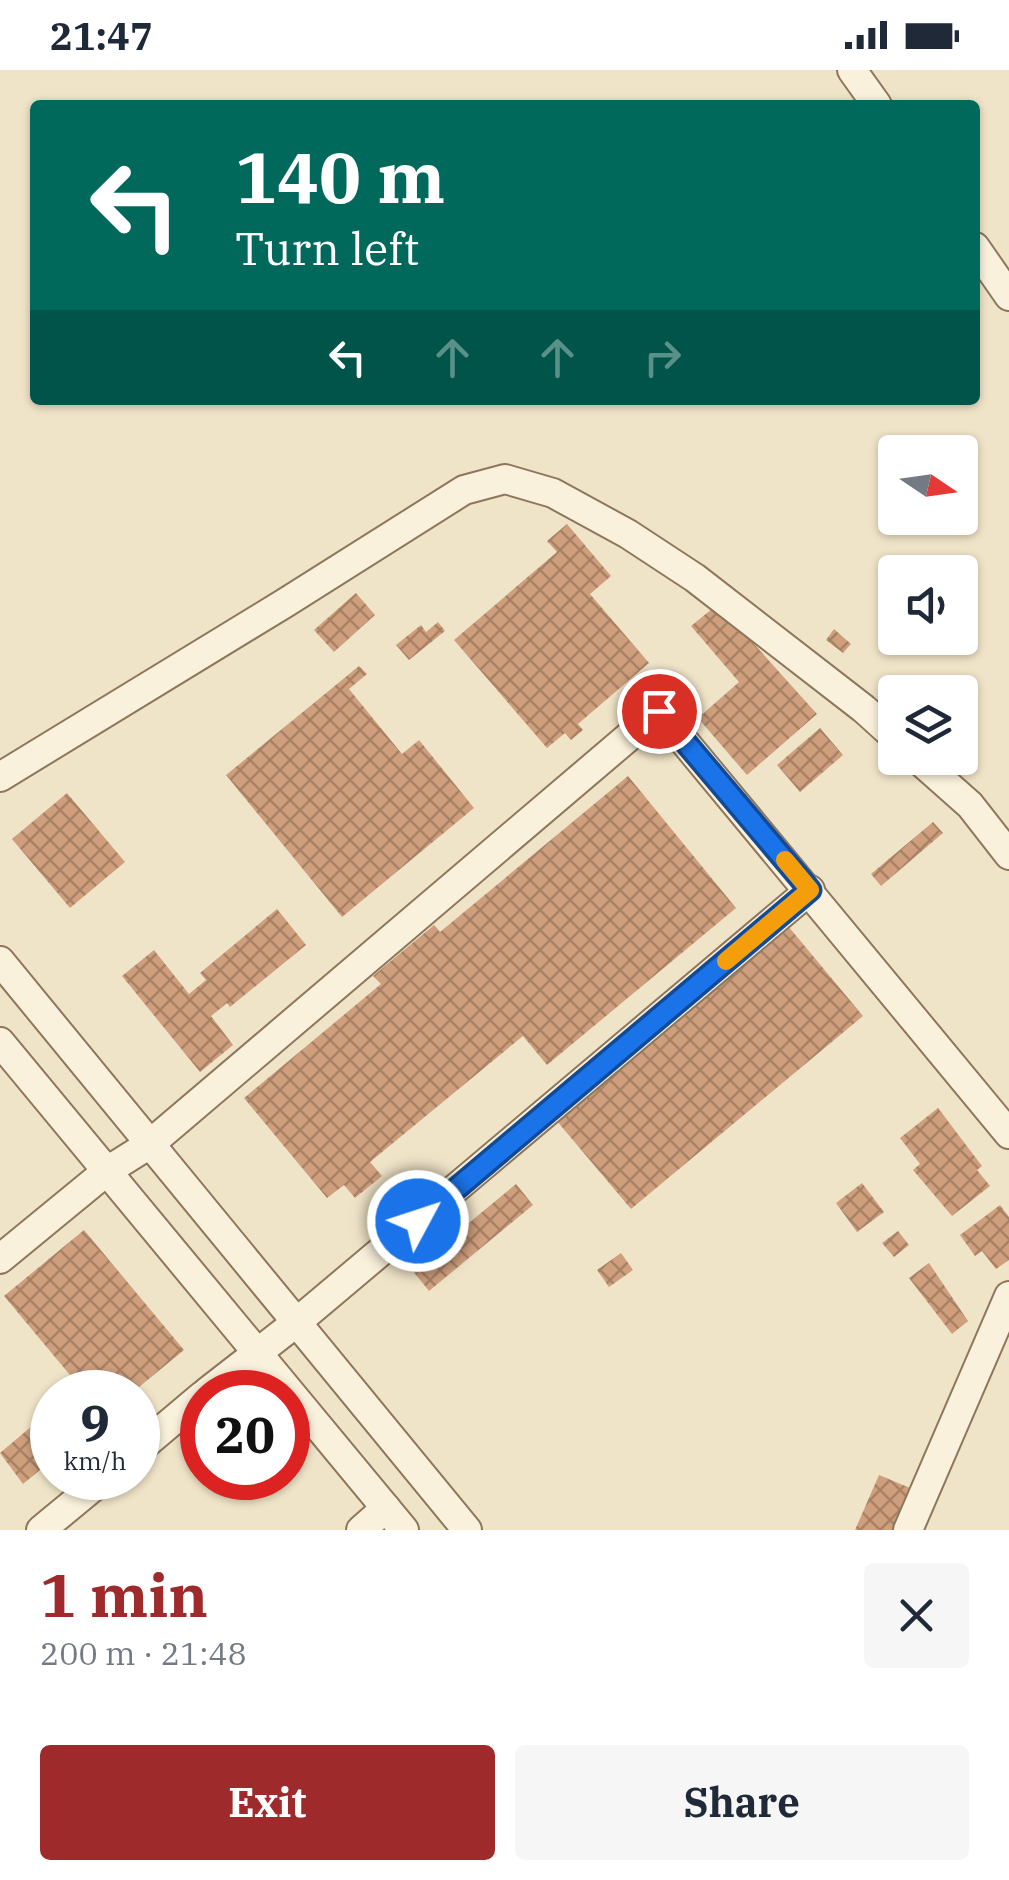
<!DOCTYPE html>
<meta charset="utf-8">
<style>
body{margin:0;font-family:"IBM Plex Serif",serif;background:#f6f6f7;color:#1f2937;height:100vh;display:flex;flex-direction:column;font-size:38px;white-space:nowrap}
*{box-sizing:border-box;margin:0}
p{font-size:32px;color:#747a83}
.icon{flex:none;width:55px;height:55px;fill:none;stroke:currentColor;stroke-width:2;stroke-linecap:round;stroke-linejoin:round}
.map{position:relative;height:1460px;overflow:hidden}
.drawer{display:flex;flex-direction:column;background:#fff;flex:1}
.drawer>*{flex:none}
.guide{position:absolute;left:30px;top:30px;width:950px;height:305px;border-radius:10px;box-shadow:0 2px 8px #0004;background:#00695c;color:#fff;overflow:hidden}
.needle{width:65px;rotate:103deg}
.buttons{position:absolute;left:878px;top:365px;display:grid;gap:20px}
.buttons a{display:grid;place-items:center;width:100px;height:100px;border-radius:10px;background:#fff;box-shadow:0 2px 8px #0004;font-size:50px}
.speed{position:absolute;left:30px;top:1300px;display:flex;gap:20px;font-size:50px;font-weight:700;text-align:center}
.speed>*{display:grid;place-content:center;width:130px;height:130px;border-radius:50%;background:#fff;box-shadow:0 2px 8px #0004;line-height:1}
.speed small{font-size:25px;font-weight:400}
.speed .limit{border:15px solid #d22;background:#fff;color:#111}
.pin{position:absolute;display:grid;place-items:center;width:85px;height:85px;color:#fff;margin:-42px;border:5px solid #fff;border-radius:50%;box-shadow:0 2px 10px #0007}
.me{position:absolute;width:110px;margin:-55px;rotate:50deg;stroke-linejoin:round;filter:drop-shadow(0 0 8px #0008)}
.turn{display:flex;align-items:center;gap:35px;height:210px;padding:0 40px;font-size:45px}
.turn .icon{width:130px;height:130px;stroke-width:2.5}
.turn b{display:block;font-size:70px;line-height:85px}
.lanes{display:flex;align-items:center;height:95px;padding:0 40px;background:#0003;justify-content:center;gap:50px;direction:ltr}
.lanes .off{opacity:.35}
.round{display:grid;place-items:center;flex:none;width:105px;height:105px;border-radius:10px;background:#f6f6f7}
.summary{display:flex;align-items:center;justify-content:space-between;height:170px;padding:0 40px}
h1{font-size:60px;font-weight:800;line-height:75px;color:#9e2a2b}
.cta{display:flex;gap:20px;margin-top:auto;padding:20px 40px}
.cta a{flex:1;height:115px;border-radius:10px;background:#9e2a2b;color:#fff;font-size:40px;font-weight:800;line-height:115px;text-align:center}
.cta a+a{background:#f6f6f7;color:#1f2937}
.status{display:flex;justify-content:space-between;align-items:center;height:70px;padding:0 50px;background:#fff;direction:ltr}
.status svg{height:28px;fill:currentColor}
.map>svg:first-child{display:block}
.building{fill:url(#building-cross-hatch)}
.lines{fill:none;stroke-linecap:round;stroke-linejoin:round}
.minor-casing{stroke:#8d765c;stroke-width:32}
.minor{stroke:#faf1dc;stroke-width:28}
.route-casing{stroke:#114b97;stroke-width:25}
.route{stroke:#1a73e8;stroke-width:18}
.slow{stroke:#f59e0b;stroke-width:18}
</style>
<div class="status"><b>21:47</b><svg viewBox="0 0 49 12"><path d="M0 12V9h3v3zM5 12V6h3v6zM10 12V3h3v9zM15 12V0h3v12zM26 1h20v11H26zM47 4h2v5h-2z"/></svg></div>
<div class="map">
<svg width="1009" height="1460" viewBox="0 0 1009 1460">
<defs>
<pattern id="building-cross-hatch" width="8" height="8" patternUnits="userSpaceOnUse" patternTransform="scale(2.5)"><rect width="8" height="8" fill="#cf9f7d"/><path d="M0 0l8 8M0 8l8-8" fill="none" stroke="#a98266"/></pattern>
</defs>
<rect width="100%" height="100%" fill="#f0e4c8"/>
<g class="building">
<polygon points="567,454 611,506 590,524 649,593 578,654 583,660 571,670 565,663 547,678 454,570 557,482 547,471"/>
<polygon points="356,523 375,545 334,582 314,560"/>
<polygon points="718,534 817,644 747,705 698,648 739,612 691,556"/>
<polygon points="438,552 445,561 409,590 396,575 421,555 426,562"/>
<polygon points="834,559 851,574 843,583 826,570"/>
<polygon points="359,596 367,604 349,619 402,684 419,670 474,738 342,847 226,705"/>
<polygon points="820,658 843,685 800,722 777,695"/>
<polygon points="628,706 736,838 547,995 523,966 370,1092 382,1106 355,1128 344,1115 327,1128 244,1028 381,914 373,906 434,855 440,862"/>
<polygon points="67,723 125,792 70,838 12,769"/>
<polygon points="933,752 943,763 881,816 871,804"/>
<polygon points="277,839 306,875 230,937 227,933 211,946 233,975 200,1002 122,906 154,880 189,924 206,910 200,903"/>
<polygon points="788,856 863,946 631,1139 556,1050"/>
<polygon points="938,1038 982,1096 977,1100 990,1116 952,1146 913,1100 920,1094 900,1068"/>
<polygon points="862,1113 884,1142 857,1162 836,1133"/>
<polygon points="516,1114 533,1135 429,1221 412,1200"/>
<polygon points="1000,1135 1009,1147 1009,1190 996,1199 982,1181 975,1186 960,1165"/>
<polygon points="84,1160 184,1280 133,1322 73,1322 80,1317 4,1226"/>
<polygon points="898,1161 909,1175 894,1187 882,1173"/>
<polygon points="621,1183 633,1200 609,1217 597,1200"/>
<polygon points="929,1193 968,1251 952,1264 909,1208"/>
<polygon points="52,1339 52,1390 23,1414 0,1383"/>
<polygon points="879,1405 915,1420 897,1460 855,1460"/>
</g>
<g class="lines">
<g class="minor-casing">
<g id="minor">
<polyline points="852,0 877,35"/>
<polyline points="975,177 1009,226"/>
<polyline points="917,688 970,735 1009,785"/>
<polyline points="0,707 285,533 464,420 505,409 553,423 628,464 695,508 864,639 895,667"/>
<polyline points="0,891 467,1460"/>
<polyline points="0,972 404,1460"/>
<polyline points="0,1189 107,1101 150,1074 659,641 1009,1064"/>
<polyline points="207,1322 297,1252 810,820"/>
<polyline points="138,1380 202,1326"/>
<polyline points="41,1460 104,1408"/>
<polyline points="361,1460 386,1438"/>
<polyline points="908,1460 1009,1226"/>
</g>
</g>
<use href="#minor" class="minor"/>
</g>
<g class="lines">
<g class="route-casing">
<polyline id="route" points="418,1151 810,820 659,641"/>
</g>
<use href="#route" class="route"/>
<polyline class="slow" points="726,891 810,820 785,790"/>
</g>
</svg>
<div class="buttons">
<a><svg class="needle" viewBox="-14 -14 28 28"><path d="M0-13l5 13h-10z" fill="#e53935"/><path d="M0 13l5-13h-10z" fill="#747a83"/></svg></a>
<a><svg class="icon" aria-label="sound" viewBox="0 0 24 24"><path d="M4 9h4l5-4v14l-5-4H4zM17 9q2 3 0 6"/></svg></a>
<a><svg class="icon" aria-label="layers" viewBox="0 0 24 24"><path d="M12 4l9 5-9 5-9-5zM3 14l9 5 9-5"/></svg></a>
</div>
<div class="speed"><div>9<small>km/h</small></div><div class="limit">20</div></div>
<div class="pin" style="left:659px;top:641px;background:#d93025"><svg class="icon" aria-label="arrive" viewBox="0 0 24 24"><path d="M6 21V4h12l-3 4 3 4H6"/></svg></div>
<svg class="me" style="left:418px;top:1151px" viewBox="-20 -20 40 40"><circle r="17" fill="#1a73e8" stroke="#fff" stroke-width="3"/><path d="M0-11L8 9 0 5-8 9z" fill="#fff"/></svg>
<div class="guide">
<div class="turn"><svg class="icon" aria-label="left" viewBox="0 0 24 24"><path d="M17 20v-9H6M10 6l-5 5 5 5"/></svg><div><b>140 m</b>Turn left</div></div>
<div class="lanes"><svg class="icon" aria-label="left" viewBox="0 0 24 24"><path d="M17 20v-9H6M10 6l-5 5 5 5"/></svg><svg class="icon off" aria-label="ahead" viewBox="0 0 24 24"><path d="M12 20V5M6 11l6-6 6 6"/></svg><svg class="icon off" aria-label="ahead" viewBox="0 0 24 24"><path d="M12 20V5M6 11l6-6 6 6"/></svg><svg class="icon off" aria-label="right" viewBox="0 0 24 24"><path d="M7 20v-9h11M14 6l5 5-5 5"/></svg></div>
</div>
</div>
<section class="drawer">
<div class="summary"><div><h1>1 min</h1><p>200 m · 21:48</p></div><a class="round"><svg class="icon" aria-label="close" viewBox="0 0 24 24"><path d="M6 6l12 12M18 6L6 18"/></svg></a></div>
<div class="cta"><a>Exit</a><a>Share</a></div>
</section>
